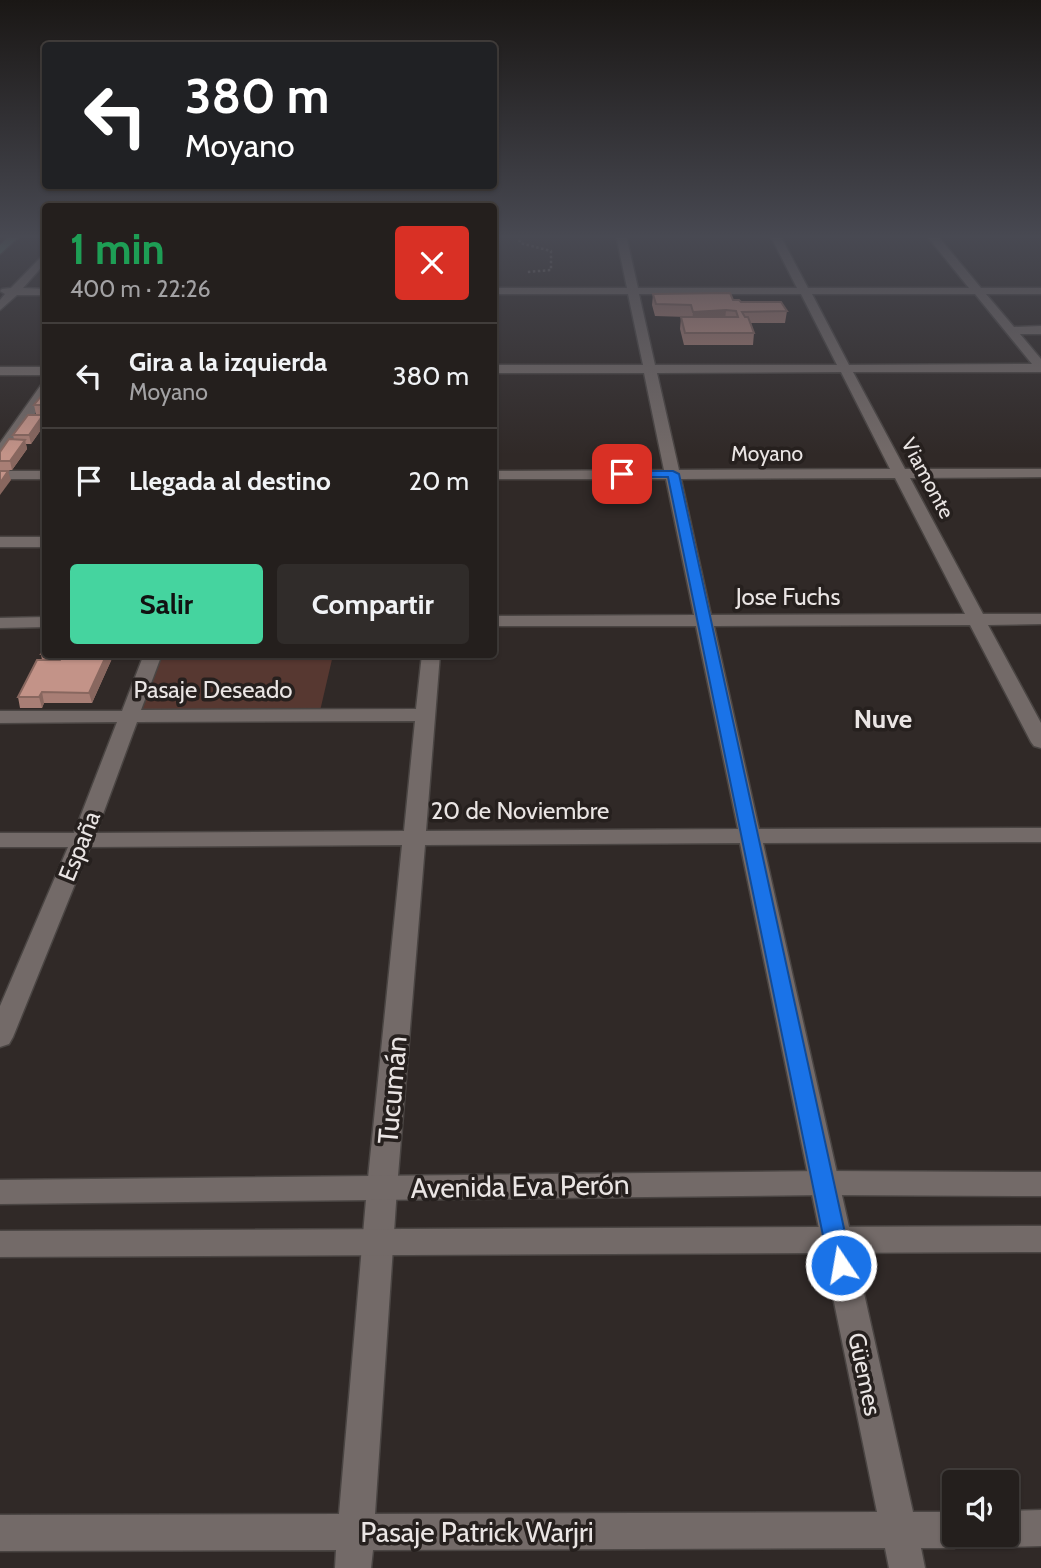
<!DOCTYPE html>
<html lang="es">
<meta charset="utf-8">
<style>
body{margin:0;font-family:Cabin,sans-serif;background:#302c2a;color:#f1f3f6;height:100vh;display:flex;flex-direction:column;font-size:26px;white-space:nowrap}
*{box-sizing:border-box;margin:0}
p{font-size:23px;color:#a3a2a4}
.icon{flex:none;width:38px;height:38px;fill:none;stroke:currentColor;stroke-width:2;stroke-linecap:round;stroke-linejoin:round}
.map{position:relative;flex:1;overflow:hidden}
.drawer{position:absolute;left:42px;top:203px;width:455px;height:455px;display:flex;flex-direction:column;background:#241f1d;border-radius:7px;box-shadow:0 2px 5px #0004,0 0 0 2px #413d3b}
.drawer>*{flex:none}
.top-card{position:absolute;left:42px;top:42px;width:455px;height:147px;border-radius:7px;box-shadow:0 2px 5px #0004,0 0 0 2px #413d3b;background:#202124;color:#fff;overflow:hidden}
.buttons{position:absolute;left:942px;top:1470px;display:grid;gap:14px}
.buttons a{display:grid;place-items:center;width:77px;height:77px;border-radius:7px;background:#241f1d;box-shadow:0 2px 5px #0004,0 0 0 2px #413d3b;font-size:35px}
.pin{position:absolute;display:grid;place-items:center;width:60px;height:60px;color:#fff;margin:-30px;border-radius:14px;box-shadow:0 4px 10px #0006}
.me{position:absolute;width:77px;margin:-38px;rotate:348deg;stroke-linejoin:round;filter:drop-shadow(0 0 5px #0008)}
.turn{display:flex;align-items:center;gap:24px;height:147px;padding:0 28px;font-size:32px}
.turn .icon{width:91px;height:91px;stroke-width:2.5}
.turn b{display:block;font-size:49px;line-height:60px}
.round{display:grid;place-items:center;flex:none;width:74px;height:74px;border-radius:7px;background:#302c2a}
.head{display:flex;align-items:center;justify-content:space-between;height:119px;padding:0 28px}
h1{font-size:42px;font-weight:800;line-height:52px;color:#1e9e55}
.cta{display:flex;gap:14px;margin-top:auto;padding:14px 28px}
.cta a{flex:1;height:80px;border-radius:7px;background:#45d49f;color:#111;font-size:28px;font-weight:800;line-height:80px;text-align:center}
.cta a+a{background:#302c2a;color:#f1f3f6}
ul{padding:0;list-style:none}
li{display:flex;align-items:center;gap:21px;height:105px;padding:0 28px;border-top:2px solid #413d3b}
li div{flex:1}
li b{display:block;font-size:26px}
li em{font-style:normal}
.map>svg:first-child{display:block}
.green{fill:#573831}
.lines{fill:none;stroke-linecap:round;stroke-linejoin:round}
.street-casing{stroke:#4a4543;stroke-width:3}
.secondary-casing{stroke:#4a4543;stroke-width:3}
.primary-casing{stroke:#4a4543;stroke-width:3}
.path{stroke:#777170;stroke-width:2.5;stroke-dasharray:2.5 2.5;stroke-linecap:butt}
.street{fill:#736a68;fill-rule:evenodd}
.secondary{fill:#736a68;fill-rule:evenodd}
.primary{fill:#5b8f78;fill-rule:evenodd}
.wall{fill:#a87e75}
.shaded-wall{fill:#88675f}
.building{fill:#c39388;stroke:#88675f;stroke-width:2}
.route{fill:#1a73e8;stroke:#114b97;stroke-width:2}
.labels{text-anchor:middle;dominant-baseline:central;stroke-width:7;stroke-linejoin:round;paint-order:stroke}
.far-street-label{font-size:21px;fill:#eae5e4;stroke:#26201e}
.street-label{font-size:24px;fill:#eae5e4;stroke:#26201e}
.neighbourhood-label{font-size:26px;font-weight:bold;fill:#eae5e4;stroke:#26201e}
.near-street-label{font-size:28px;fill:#eae5e4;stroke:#26201e}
</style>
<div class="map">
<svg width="1041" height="1568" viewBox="0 0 1041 1568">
<rect width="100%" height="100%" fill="#302927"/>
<polygon class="green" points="155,655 333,655 320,711 146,712 139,709"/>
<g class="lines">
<g class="street-casing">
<g id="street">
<path d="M616,235H626L638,288H797L770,235H780L808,288H969L926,235H937L981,288H1041V294H986L1014,327L1041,326V334H1020L1041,359V372H853L905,469H1041V477L910,478L983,614H1041V624L988,625L1041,723V748L1034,746L1031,742L970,625L714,626L759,829L1041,828V842L763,843L913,1512H954V1535H970L967,1543L954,1548H921L925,1568H889L885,1548L373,1550L371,1568H335L336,1550L0,1551V1515L339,1514L367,1188L402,845L90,847L13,1037L9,1044L0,1047V1006L68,847H0V833H74L117,722L0,723V711H122L144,654H162L141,710L416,709L422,654H440L426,831L738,829L696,626H494V616L694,615L666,479H494V471L664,470L644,373H494V365H643L628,294H494V288H627ZM639,294H801L837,365H655ZM812,294H975L1032,364L849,365ZM841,372L890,469L679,470L657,373ZM895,478L965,614L711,615L681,479ZM415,721L404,831L96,833L137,722ZM740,843L877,1512L375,1514L397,1188L425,845Z"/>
<polygon points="46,252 46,262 23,288 46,289 46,295 17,295 0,310 0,300 5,294 0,291 2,289 11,288"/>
<rect x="0" y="367" width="46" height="8"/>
<polygon points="46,384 46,398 5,456 0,457 0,443 41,385"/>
<rect x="0" y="471" width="46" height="8"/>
<rect x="0" y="537" width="46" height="10"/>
<polygon points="46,617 46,627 0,628 0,618"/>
<polygon points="1041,1510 1041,1546 1006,1547 993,1542 990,1535 1006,1535 1006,1511"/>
</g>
</g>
<g class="secondary-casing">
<g id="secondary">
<polygon points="823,1171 1041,1172 1041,1196 823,1195 0,1204 0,1180"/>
<polygon points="1041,1226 1041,1252 0,1257 0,1231"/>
</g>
</g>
<g class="primary-casing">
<polygon id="primary" points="10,235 21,235 0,254 0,245"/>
</g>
<polyline class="path" points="518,235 520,243 551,251 551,270 527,272"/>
<use href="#street" class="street"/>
<use href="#secondary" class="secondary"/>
<use href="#primary" class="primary"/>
</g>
<g class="wall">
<polygon points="653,294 733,300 741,302 787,311 785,323 751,323 754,333 753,345 684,345 680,329 681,317 687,317 655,316 652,305"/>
<polygon points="46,390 46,414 36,414 34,405"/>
<polygon points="45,424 31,444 26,444 27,449 12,470 0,470 0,452 14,439 13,435"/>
<polygon points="41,654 114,654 92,703 44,703 42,708 20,708 18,697 42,660"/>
</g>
<g class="shaded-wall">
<polygon points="726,310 725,321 692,324 693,312"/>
<polygon points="43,415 45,424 31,444 29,435"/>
<polygon points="25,440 27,449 12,470 10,461"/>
<polygon points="8,471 11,480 0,495 0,483"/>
<polygon points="107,654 114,654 92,703 89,693"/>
<polygon points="42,692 44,703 42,708 39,697"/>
</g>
<g class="building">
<polygon points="730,293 733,300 739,300 741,302 781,302 787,311 742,312 745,317 748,317 754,333 685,333 681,317 738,317 736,311 726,310 693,312 691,305 656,304 653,294"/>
<polygon points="46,390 46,405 34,405"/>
<polygon points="28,415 43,415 29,435 13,435"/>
<polygon points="9,439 25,440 10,461 0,461 0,452"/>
<polygon points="0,471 8,471 0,483"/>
<polygon points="46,645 46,654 41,654"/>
<polygon points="62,654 107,654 89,693 42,692 39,697 18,697 37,660 60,660"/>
</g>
<linearGradient id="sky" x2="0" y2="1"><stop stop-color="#1a1715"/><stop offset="0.52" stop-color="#484952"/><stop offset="1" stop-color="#484952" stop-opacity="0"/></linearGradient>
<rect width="1041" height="455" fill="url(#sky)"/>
<polygon class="route" points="622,471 673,471 679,474 852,1265 849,1272 841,1275 832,1272 829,1265 668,477 618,477 616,474"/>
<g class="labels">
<g class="far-street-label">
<text x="767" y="453">Moyano</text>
<text transform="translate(928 478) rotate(62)">Viamonte</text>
</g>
<g class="street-label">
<text x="788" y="596">Jose Fuchs</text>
<text x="213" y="689">Pasaje Deseado</text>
<text x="520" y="810">20 de Noviembre</text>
<text transform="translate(79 846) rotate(-68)">España</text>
<text transform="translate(865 1374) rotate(78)">Güemes</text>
</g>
<g class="neighbourhood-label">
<text x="883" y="719">Nuve</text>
</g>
<g class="near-street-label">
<text transform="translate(392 1090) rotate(-85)">Tucumán</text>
<text transform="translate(520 1186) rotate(-1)">Avenida Eva Perón</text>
<text x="477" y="1532">Pasaje Patrick Warjri</text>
</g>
</g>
</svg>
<div class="buttons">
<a><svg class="icon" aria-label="sound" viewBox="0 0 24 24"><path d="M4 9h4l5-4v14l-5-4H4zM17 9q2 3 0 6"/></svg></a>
</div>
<div class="pin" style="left:622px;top:474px;background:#d93025"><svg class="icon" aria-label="arrive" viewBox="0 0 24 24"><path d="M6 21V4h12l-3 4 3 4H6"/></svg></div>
<svg class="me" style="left:841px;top:1265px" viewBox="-20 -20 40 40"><circle r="17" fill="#1a73e8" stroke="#fff" stroke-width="3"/><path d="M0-11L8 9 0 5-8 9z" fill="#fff"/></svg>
<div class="top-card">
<div class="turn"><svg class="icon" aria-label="left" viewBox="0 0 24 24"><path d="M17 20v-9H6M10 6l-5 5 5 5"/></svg><div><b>380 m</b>Moyano</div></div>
</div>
<section class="drawer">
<div class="head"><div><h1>1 min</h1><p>400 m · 22:26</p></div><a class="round" style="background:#d93025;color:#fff"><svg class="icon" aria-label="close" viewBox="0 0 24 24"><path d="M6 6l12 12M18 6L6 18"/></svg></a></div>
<ul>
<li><svg class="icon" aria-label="left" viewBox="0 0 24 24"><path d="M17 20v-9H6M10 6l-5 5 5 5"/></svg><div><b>Gira a la izquierda</b><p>Moyano</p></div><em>380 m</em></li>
<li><svg class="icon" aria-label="arrive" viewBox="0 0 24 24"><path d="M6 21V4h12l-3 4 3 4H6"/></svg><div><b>Llegada al destino</b></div><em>20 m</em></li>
</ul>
<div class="cta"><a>Salir</a><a>Compartir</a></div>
</section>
</div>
